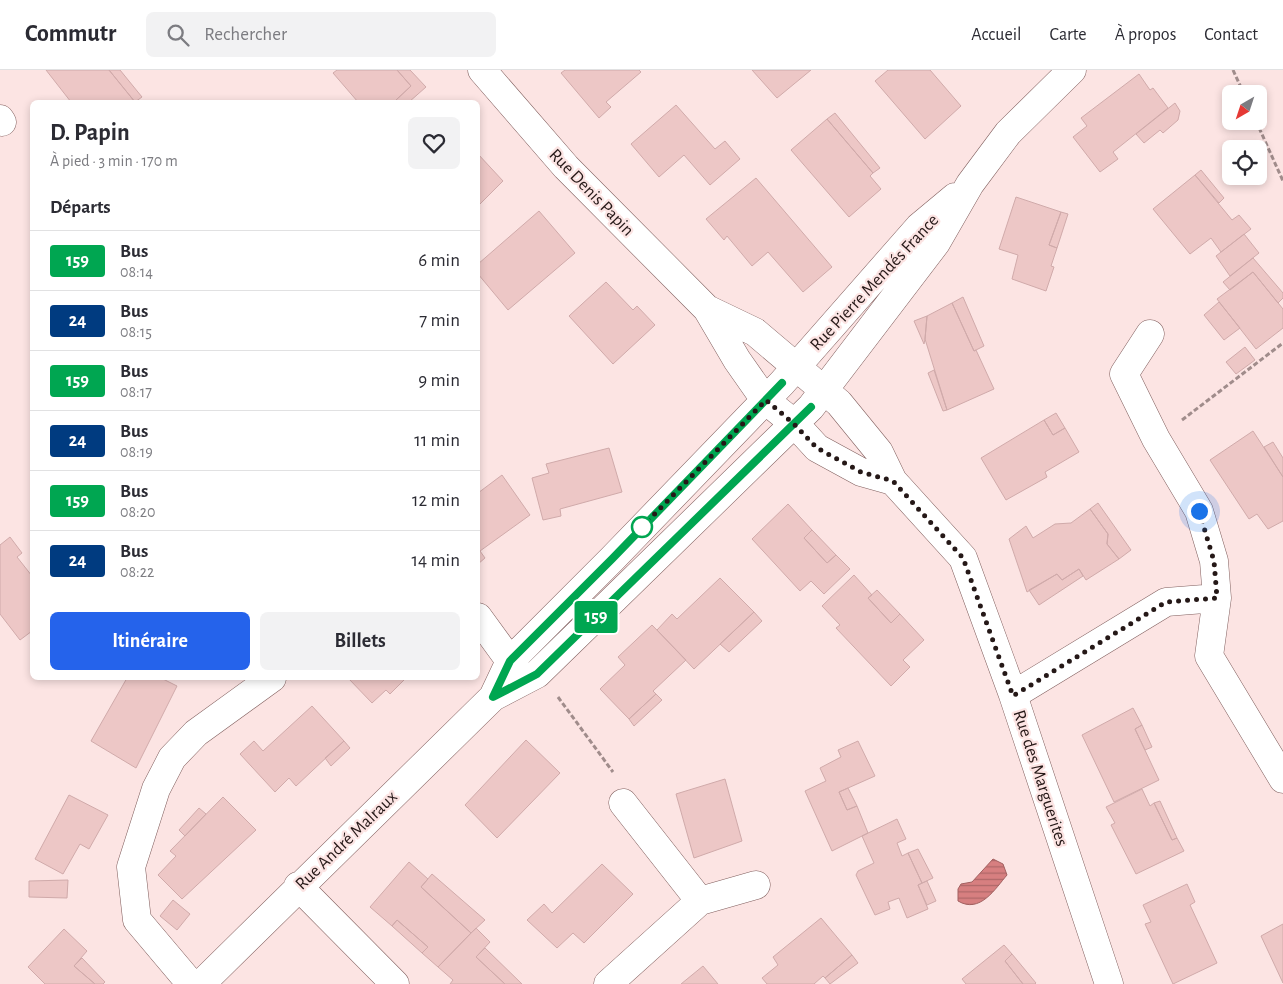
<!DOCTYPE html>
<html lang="fr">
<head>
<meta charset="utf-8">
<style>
	:root { --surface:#fff; --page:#f2f2f3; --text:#2b2b33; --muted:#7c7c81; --line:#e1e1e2; --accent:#2563eb }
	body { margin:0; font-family:"Alegreya Sans",sans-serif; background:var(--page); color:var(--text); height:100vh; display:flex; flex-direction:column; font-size:19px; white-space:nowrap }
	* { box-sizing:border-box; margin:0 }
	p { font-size:16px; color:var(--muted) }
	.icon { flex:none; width:28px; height:28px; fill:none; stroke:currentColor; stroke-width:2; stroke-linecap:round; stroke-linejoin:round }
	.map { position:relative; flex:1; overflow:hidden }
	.panel { position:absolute; left:30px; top:30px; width:450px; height:580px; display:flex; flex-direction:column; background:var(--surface); border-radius:8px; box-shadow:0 2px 8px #0003 }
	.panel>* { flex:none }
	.badge { padding:0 10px; border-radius:4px; font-size:18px; line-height:32px }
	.needle { width:32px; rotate:219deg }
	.fabs { position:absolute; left:1222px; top:15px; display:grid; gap:10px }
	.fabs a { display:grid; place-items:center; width:45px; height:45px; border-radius:8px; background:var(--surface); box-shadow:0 2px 8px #0003; font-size:25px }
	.you { position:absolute; width:25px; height:25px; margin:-12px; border:4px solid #fff; border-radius:50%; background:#1a73e8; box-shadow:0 0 0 8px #1a73e833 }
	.map>.badge { position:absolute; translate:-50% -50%; box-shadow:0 0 0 2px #fff }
	h2 { padding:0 20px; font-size:19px; line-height:45px }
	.round { display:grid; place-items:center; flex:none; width:52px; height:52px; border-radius:8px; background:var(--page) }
	.summary { display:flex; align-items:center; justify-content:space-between; height:85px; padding:0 20px }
	h1 { font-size:24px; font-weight:700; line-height:38px }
	.primary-button { display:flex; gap:10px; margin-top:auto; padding:10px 20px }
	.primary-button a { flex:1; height:58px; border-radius:8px; background:var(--accent); color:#fff; font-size:20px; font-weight:700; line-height:58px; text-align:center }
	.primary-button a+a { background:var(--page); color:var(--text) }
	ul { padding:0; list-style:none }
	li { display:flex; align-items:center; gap:15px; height:60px; padding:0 20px; border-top:1px solid var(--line) }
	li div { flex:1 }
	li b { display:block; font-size:19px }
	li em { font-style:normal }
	li .badge { min-width:55px; font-weight:700; text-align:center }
	header { display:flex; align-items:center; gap:30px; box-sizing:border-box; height:70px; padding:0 25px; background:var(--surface); border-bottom:1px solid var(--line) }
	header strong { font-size:24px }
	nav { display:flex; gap:28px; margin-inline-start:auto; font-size:18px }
	.search { width:350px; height:45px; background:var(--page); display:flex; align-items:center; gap:12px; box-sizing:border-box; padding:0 18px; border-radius:8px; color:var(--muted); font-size:19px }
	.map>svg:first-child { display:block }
	.water { fill:url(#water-rules); stroke:#a26060 }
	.building { fill:#edc7c6; stroke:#d0aaaa }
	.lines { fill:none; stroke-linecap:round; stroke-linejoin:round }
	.minor-casing { stroke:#815f5e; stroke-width:29 }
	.path { stroke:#a08c8b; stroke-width:3; stroke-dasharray:5 2.5; stroke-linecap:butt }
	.minor { stroke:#fff; stroke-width:28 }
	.line-casing { stroke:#fff; stroke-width:11 }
	.line { stroke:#00a651; stroke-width:8 }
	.walk { stroke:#251817; stroke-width:5; stroke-dasharray:0 9 }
	.stop-dot { fill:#fff; stroke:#00a651; stroke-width:2.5 }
	.labels { text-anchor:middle; stroke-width:4.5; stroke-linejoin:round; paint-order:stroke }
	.street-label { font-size:18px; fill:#251817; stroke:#fce4e3 }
</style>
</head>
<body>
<header>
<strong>Commutr</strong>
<div class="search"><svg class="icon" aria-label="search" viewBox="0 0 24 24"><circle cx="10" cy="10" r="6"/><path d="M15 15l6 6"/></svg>Rechercher</div>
<nav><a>Accueil</a><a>Carte</a><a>À propos</a><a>Contact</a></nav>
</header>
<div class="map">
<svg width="1283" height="914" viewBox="0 0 1283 914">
	<defs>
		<pattern id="water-rules" width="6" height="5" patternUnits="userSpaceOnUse" patternTransform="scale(1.25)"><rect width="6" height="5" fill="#d77f80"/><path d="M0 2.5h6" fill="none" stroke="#ae6768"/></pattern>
	</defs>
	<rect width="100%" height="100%" fill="#fce4e3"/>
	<path class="water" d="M993,789L1003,794L1007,805C995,819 980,844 958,831V819L961,814L972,812Z"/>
	<path class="building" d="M46,0H109L135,32H71Z
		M109,0H120L142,27L135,32Z
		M337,0H397L411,16L396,30L398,32H358L333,3Z
		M397,0H410L426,17L409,32H398L396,30L411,16Z
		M565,0H639L641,2L606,32L611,37L599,48L561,3Z
		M752,0H811L777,28Z
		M888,0H930L961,36L925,69L875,11Z
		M1139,4L1150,20L1153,18L1168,38L1113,82L1118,89L1100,102L1073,67L1087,56L1081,48Z
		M1175,33L1180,41L1178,50L1163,63L1160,60L1144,73L1136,64Z
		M676,35L715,79L725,71L740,89L710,115L684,85L659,107L631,74Z
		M835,43L880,98L873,103L827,49Z
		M827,49L873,103L870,106L881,119L849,147L791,80Z
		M478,84L503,111L478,136Z
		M1201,100L1224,128L1219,133L1195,105Z
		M1195,105L1232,150L1239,145L1251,159L1221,182L1211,168L1190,184L1153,139Z
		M756,108L832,197L803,222L768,182L752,196L727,166L724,170L706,149Z
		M1016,127L1061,142L1049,175L1057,178L1051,196L1054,197L1046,221L1012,209L1018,185L999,179Z
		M539,141L575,183L508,240L478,204V194Z
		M1061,142L1068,144L1057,178L1049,175Z
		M1244,164L1259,183L1230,206L1216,186Z
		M1253,188L1283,223V228L1278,233L1253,202L1230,220L1223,212Z
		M1253,202L1283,239V258L1256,279L1217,229Z
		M606,212L633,240L637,236L655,255L613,294L569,246Z
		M963,227L984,276L974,281L952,233Z
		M1219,232L1240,258L1224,270L1204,245Z
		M952,233L974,281L976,280L994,319L947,340L925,269L927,246Z
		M927,246L925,269L924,274L914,251Z
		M1245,277L1255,290L1236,304L1226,292Z
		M934,300L947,340L943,341L928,303Z
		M1056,343L1065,358L1053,365L1044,350Z
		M1044,350L1053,365L1065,358L1079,382L1045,402L1047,407L1006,430L981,388Z
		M1253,361L1283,407V451L1268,459L1257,444L1249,449L1210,390Z
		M1273,372L1283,388V407L1264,377Z
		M609,378L622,422L560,439L561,446L543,450L532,408L549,403L546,394Z
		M502,405L530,445L480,481L485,488L478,494V423Z
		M1098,433L1131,480L1119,489L1107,474L1108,464L1090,439Z
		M788,434L812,460L804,468L827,493L836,485L850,499L824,524L811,511L800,521L752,469Z
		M1090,439L1108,464L1107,474L1119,489L1086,510L1079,499L1062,510L1057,504L1027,522L1009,469L1026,456L1033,468L1055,454L1071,453Z
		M812,460L836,485L827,493L804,468Z
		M10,467L22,483L17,487L32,506V561L20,570L0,544V475Z
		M1079,499L1083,506L1039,535L1029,520L1057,504L1062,510Z
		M854,505L872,525L868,528L891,553L900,544L924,570L903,590L910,597L891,616L836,558L840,555L822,536Z
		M720,508L754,542L694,599L657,560L672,544L677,549Z
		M877,520L900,544L891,553L868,528Z
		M754,542L762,551L729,582L720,574Z
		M652,555L686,590L653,621L656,624L629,649L600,619L625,595L618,587Z
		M127,608H161L177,616L136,698L91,671Z
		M348,608H406L390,624L386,620L372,633Z
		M656,624L662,630L634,656L629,649Z
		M312,636L344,671L296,716L289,708L275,722L240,684L254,671L263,681Z
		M1133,638L1142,655L1135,659L1159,710L1114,732L1082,665Z
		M1142,655L1152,677L1145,680L1135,659Z
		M526,670L560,703L497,768L465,735Z
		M344,671L350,678L331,696L325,688Z
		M858,671L875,706L839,722L847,740L857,736L868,763L832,781L805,721L826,711L820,698L841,687L838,680Z
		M725,709L742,771L694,788L676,724Z
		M848,718L857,736L847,740L839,722Z
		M1142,719L1150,736L1154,733L1172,770L1177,768L1184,781L1136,804L1111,755L1115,753L1106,737Z
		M69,725L108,745L89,779L80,774L63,804L35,789Z
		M223,727L256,760L182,829L158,805L176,786L170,781Z
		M1160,731L1177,768L1172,770L1154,733Z
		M199,738L206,744L185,766L179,760Z
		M897,749L906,769L897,773L902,786L908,783L922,813L918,815L928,839L907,848L899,828L888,832L890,839L875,845L856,805L858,801L874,793L862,766Z
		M918,779L933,808L922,813L908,783Z
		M409,792L428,809L421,817L471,863L438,897L422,883L428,877L397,850L392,856L370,837Z
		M602,794L633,824L584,873L573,863L557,878L527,850L544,834L552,843Z
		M432,804L485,850L471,863L421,817Z
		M68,810L67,828L29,827V811Z
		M927,811L936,831L927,835L918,815Z
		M1187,814L1195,832L1190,835L1217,893L1173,914L1145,854L1151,852L1143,835Z
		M173,830L190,844L177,860L160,846Z
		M821,848L852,885L825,908L823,906L814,914H767L762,908L778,895L773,887Z
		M397,850L428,877L422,883L392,856Z
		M1283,854V913L1261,866Z
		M476,858L490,872L476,887L505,914H450L453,910L438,897Z
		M64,859L87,881L74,896L95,914H45L28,897Z
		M1004,875L1012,884L1005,891L1023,914H966L962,909Z
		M485,878L522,914H505L476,887Z
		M1012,884L1036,913L1035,914H1023L1005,891Z
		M852,885L858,893L830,914L825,908Z
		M82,888L105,912L103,914H95L74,896Z
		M703,896L718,914H681Z"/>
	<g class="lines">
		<defs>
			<path id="minor" d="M482,0L566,97L707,239L737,290L765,330L795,354L817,378L861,402L893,411
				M0,49L2,52
				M707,239L755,262L839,333L879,382L893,411L963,488L1013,625L1109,914
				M1150,264L1124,304L1156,369L1199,441L1214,491L1217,528L1209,586L1283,709
				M478,547L510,591
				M1013,625L1166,532L1217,528
				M493,627L510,591L612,489L782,313L919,157L955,127
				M298,816L395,914
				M700,831L756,815
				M191,914L137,850L131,797L156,719L172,688L196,663L272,608
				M201,914L493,627L537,604L811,337L936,173L970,114L1008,63L1072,0
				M608,914L700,831L623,733"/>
		</defs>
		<use href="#minor" class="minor-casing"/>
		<path class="path" d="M1233,0L1244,24
			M1256,51L1283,111
			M1182,350L1283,273
			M558,627L613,702"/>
		<use href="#minor" class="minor"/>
	</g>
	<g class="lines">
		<defs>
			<path id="line" d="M782,313L612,489L510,591L493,627L537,604L811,337"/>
		</defs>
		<use href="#line" class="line-casing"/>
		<use href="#line" class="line"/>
		<path class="walk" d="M642,457L766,330L794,354L817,378L861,402L893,411L963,488L1013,626L1166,532L1217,528L1214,491L1199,441"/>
	</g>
	<circle class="stop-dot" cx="642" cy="457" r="10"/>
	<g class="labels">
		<g class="street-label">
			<text transform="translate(592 122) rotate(46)" y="6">Rue Denis Papin</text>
			<text transform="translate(874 212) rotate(-47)" y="6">Rue Pierre Mendés France</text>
			<text transform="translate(1041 708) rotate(72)" y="6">Rue des Marguerites</text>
			<text transform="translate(346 770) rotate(-44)" y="6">Rue André Malraux</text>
		</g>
	</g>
</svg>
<div class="fabs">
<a><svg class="needle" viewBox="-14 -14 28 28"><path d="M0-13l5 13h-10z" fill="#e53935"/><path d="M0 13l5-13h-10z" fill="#7c7c81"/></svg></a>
<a><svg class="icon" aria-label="locate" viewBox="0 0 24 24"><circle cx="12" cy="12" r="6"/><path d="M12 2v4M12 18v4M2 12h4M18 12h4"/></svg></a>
</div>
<div class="you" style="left:1199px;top:441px"></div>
<b class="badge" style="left:596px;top:547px;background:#00a651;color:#fff">159</b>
<section class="panel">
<div class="summary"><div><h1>D. Papin</h1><p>À pied · 3 min · 170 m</p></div><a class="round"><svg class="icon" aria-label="heart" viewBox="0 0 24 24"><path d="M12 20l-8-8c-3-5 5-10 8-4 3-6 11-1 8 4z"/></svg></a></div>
<h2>Départs</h2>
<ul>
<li><span class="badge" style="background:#00a651;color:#fff">159</span><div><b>Bus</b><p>08:14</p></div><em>6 min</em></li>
<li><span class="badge" style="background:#003b80;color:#fff">24</span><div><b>Bus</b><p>08:15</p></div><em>7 min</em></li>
<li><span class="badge" style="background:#00a651;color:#fff">159</span><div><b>Bus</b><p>08:17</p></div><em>9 min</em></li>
<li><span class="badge" style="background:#003b80;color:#fff">24</span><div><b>Bus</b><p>08:19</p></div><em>11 min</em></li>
<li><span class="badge" style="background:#00a651;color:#fff">159</span><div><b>Bus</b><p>08:20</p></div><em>12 min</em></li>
<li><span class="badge" style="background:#003b80;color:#fff">24</span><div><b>Bus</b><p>08:22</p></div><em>14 min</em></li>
</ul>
<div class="primary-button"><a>Itinéraire</a><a>Billets</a></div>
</section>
</div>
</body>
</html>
